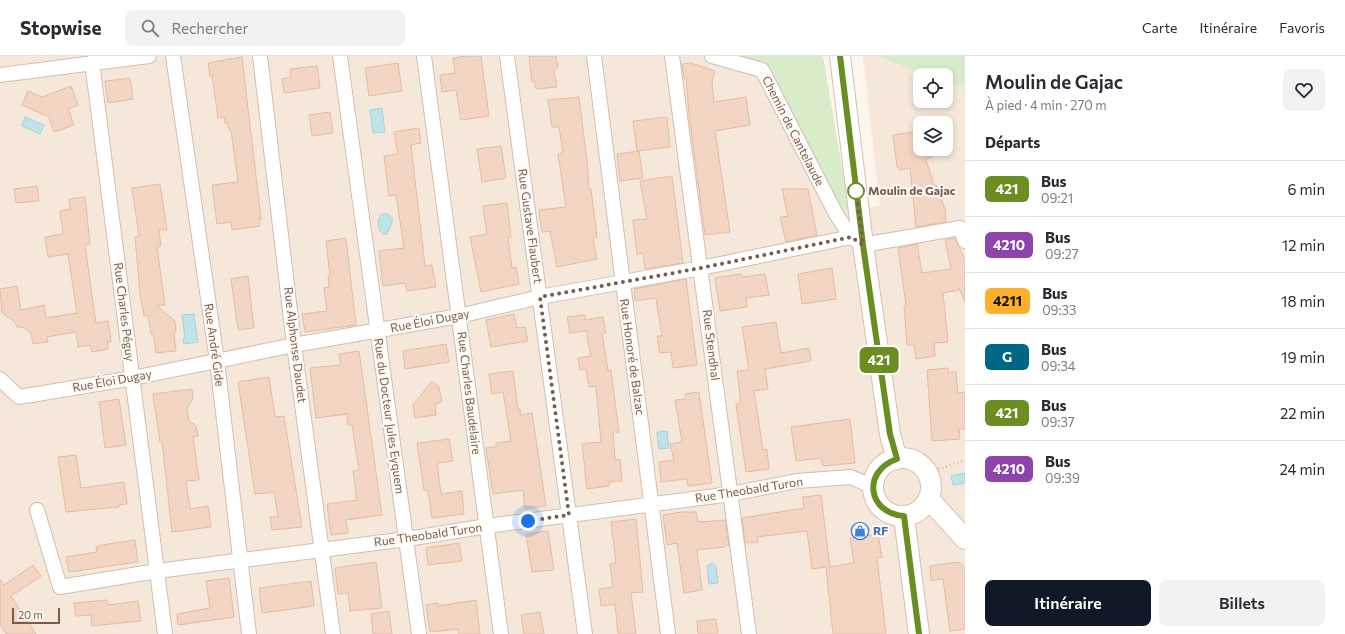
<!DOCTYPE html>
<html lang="fr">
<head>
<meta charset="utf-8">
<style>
	:root { --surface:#fff; --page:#f2f2f3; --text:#2b2b33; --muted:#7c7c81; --line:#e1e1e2; --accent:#111827 }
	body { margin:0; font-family:Commissioner,sans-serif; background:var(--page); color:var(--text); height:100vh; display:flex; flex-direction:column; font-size:15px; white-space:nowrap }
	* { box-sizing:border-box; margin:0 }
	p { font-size:13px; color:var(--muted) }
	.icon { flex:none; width:22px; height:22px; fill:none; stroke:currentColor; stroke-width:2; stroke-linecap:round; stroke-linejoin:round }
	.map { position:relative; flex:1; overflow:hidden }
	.sheet { display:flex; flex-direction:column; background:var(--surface); width:380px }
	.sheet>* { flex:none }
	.badge { padding:0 8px; border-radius:6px; font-size:14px; line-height:26px }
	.controls { position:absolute; left:913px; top:12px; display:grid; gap:8px }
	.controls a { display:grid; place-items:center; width:40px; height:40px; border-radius:8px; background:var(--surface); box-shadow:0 2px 6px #0003; font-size:20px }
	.scale { position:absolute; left:12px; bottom:10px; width:48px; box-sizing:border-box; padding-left:4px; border:2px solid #7a5c4d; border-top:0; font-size:11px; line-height:14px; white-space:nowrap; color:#7a5c4d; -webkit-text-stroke:3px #fffaf3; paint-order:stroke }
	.you { position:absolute; width:20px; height:20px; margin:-10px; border:3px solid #fff; border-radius:50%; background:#1a73e8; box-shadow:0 0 0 6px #1a73e833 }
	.map>.badge { position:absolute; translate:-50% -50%; box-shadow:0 0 0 2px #fff }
	h2 { padding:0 20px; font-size:15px; line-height:36px }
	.round { display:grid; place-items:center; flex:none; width:42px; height:42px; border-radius:8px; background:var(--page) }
	.overview { display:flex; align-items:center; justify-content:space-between; height:68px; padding:0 20px }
	h1 { font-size:19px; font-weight:600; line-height:30px }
	.primary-button { display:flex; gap:8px; margin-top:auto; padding:8px 20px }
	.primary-button a { flex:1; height:46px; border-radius:8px; background:var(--accent); color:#fff; font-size:16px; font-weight:600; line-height:46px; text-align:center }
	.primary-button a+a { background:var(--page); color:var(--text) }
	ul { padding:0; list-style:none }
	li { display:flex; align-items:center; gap:12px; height:56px; padding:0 20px; border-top:1px solid var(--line) }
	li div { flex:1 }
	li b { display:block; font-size:15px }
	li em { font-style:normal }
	li .badge { min-width:44px; font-weight:700; text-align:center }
	header { display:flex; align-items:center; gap:24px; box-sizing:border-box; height:56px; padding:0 20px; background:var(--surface); border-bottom:1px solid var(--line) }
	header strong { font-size:19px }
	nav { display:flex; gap:22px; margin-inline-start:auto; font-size:14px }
	.search { width:280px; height:36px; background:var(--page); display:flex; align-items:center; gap:10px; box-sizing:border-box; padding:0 14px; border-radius:8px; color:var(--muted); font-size:15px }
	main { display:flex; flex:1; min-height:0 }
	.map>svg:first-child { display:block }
	.residential { fill:#f5e8da; fill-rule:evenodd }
	.green { fill:#d8ecc9 }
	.water { fill:#bfe3e8; stroke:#a5d3da }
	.building { fill:#f3d5c3; stroke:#e6bba3 }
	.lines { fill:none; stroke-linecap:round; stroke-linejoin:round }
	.street-casing { stroke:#d1beb0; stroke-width:16 }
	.secondary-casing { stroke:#d6c0b0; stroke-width:22 }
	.path { stroke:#d9b8a5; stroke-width:2.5; stroke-dasharray:1 3; stroke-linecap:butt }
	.street { stroke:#fff; stroke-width:14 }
	.secondary { stroke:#fff; stroke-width:20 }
	.line-casing { stroke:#fff; stroke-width:9 }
	.line { stroke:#6b8e23; stroke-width:6 }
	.walk { stroke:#7a5c4d; stroke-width:4; stroke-dasharray:0 7.2 }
	.stop-dot { fill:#fff; stroke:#6b8e23; stroke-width:2 }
	.labels { text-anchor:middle; stroke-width:4; stroke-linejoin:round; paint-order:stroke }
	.street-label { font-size:12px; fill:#7a5c4d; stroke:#fffaf3 }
	.stop-label { font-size:12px; font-weight:bold; fill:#7a5c4d; stroke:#fffaf3; text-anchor:start }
	.shop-label { font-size:12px; font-weight:bold; fill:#366cbe; stroke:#fffaf3; text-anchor:start }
</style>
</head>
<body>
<header>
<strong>Stopwise</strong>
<div class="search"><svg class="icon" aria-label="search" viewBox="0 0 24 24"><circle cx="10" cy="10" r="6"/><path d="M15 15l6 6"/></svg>Rechercher</div>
<nav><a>Carte</a><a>Itinéraire</a><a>Favoris</a></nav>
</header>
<main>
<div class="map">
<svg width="965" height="578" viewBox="0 0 965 578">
	<rect width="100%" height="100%" fill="#fdf6ec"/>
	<path class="residential" d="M0,0H740L759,6L849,153L880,150L863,0H875L928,19H920V45H946V26L965,32V578H0ZM920,67H946V93H920Z"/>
	<path class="green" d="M740,0H823L849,153H840L759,6Z
		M875,0H965V32L946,26V19H928Z"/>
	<path class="water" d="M382,52L385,76L373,77L370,54Z
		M25,61L44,69L40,78L22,70Z
		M382,158H388L393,164L387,178H383L379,174L378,163Z
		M194,258L198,286L184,288L183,283L185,282L182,259Z
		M667,375L669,392L659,393L657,376Z
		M965,417V427L953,429L951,420Z
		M712,507L716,510L718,527L709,528L707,510Z"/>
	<path class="building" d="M467,0H481L489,60L461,64L456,34L442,36L440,19L455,17L453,2Z
		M529,0H556L558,11L554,15L557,31L536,33L535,26H532Z
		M242,1L261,163H259L260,170L232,174L231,166L217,168L212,129L238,126L231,74H229L228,67H225L224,61L218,62L212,19L210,20L208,7Z
		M398,7L402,35L369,40L365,12Z
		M691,7L715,15L712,26L714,46L746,41L750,69L715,75L730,176L705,179L689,58L686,22H684L682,8Z
		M317,10L320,32L284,37L282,23L291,21L290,13Z
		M130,22L133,43L108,47L105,25Z
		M71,30L78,49L68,53L74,69L54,76L49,61L22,49L28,35L42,41Z
		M579,41L587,105L589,134L591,133L597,181L593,182L597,203L557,211L550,175L542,176L539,154L566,151L558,98L563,97L559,71H552L548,44Z
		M330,56L333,77L312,80L309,59Z
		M667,61L670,91L637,95L633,65Z
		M419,72L421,87L411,89L425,210L432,209L436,231L407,235L405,227L383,230L379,195L404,192L396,139L389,140L384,100L398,98L394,76Z
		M920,75V93H945L926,104L934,129H936L945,153L946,166L916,171L910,112L899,114V111H897L893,79Z
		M501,90L506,122L482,126L477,93Z
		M639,95L643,122L620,125L617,98Z
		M672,120L683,207L645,213L643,197L637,198L633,164L647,163L640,125Z
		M160,128L167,174H159L161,190L157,191L165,249L157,250L175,265L176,273L174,279L176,295L156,297L154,282L151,277L148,259L144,260L140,237L135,181L139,180L132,132Z
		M37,130L39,145L16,147L14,133Z
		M782,133H808L817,179L786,186L780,161L788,160Z
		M85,141L90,188L85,189L96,267L108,265L111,286H107L108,293L92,296L90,289L78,291L76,276L47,281L48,286L33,288L31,277L22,271H17L15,266L2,257L0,233L17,230L21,254L44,249L46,262L77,257L68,198L48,201L45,181L63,178L60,155L70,153L69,143Z
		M507,147L511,181L508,182L512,212L516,211L519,228L481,236L470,181L487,178L483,150Z
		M346,182L356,269L305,276L302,258L327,255L324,232L329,231L328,220H330L326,185Z
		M955,182L965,204V246L959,232L960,234L943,237L948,286L934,287L935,300L916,303L914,289H907L904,250L906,249L898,192L917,188L922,217L951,213L945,184Z
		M832,212L836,243L802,248L798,218Z
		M741,218L742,221L765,218L769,239L746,242L747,251L720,255L715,222Z
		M248,220L254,272L238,274L231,223Z
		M686,223L697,309L673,312L671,296L660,297L657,280H662L656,242L635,245L634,233Z
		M514,258L517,272L525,271L528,285L491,291L486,264Z
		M585,259V264L603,261L606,277H602L608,315L611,314L619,376H613L615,404L620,403L622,425L609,426V430L587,433L582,388L601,386L596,330L589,331L586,313L580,314L578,302L591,300L586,275L570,277L567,261Z
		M776,266L781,297L809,292L811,305L765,313L768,333L754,335L763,394L767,393L769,413L746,416L736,348L741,347L737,315L749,314L742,271Z
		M446,288L449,306L405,313L403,295Z
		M359,295L382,459L346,464L348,477L331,479L327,448L357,444L353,415L359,414L352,369H348L347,358L316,362L310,312L341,309L339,298Z
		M948,312V316H956L958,337L965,336V373H959L960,383L932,385L927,314Z
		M513,315L518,353H520L521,359L532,357L546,450L525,453L523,434L493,438L486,392L496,391V387L511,385L503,336L492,338L489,318Z
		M269,321L275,361L284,360L302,471L272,474L270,461H278L274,436L255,438L238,326Z
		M432,325L439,331L442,346L435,348L436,359L415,362L413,349Z
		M192,333L193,343L187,352L189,365L196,370L198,380L193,381L199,424L186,425L190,453L208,450L211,471L172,476L164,403L162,386H160L153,338Z
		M699,336L712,427L688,430L687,423L661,426L659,406L674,404L670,388L682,386L675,344L686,343L685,338Z
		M119,343L126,389L105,392L99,346Z
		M850,363L855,407L823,410L821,402L796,405L791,371Z
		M449,383L453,405L437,407L441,438L462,435L464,458L432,462L428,434H424L417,387Z
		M76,399L81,432L124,426L127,448L118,449L119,451L66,456L58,401Z
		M821,439L830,511L854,507L850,482L878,478L882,501L877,502L886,578H833L826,511L812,513L807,475L757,481L758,486L745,487L742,462L804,452L803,441Z
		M681,456H696L698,466L725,464L729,489H725V491L697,494L702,534L684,537L677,487L667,489L663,459Z
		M636,463L643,536L631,537L636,578H618L615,548L601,550L599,533L613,531L610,508L616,507L611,466Z
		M548,475L554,514L532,516L526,478Z
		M135,484L138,506L69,516L66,501L97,496L96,491L102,489Z
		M459,487L462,505L428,509L426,492Z
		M376,506L382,552L350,555L348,537L338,538L335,512Z
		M959,506L965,511V573L950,575L943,523L931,525L930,510Z
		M33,509L41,520L11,540L36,578H6L0,568V523L4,529Z
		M229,522L234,561L178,569L177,558L210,552L206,525Z
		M311,525L314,550L262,557L259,532Z
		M107,544L108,549L138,545L141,565L92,570L91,559L76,560L74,547Z
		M476,544L480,578H458V573L430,576L426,549L438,547V550Z
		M389,555L392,578H373L371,558Z
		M540,556L544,578H524L521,559Z
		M716,563L718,578H698L697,565Z"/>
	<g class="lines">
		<defs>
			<path id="street" d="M173,0L217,305L249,578
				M260,0L294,289L333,578
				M340,0L419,578
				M424,0L501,578
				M507,0L585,578
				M594,0L668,578
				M672,0L749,578
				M712,0L762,14L836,158L851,181
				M92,6L165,578
				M0,19L149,0
				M0,323L19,341L133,322L294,289L459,260L540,241L701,212L851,181L863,189L960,172L965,185
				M37,454L60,531L157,515L407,483L487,470L731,438L797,425L851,421L873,431"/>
			<path id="secondary" d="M840,0L863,189L890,378L897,403
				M873 431a29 29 0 1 1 58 0a29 29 0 1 1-58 0Z
				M929,443L965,483
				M904,461L919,578"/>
		</defs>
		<use href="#street" class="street-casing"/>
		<use href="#secondary" class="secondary-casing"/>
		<path class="path" d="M927,417L965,404"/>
		<use href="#street" class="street"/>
		<use href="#secondary" class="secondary"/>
	</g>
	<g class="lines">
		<defs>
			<path id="line" d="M840,0L863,189L890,378L897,403C862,415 867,457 904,460L919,578"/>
		</defs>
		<use href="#line" class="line-casing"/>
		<use href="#line" class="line"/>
		<path class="walk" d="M528,465L569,459L540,241L701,212L851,181L863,189L856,135"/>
	</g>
	<defs>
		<symbol id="shop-ring" viewBox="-11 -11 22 22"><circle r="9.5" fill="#fffaf3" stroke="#3f7fe0" stroke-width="1.5"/><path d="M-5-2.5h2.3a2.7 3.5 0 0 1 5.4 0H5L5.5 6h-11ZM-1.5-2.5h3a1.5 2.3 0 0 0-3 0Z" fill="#3f7fe0"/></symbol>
	</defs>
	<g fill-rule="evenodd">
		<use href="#shop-ring" x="850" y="465" width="20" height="20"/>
	</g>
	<circle class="stop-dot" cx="856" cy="135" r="8"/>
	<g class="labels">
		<g class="street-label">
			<text transform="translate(793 75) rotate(63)" y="4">Chemin de Cantelaude</text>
			<text transform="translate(530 170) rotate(82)" y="4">Rue Gustave Flaubert</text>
			<text transform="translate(124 256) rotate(83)" y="4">Rue Charles Péguy</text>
			<text transform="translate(430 265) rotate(-11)" y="4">Rue Éloi Dugay</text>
			<text transform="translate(214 289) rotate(82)" y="4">Rue André Gide</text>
			<text transform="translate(295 289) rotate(83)" y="4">Rue Alphonse Daudet</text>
			<text transform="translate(711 289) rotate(83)" y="4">Rue Stendhal</text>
			<text transform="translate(632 301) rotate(82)" y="4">Rue Honoré de Balzac</text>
			<text transform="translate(112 325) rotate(-10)" y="4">Rue Éloi Dugay</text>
			<text transform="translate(469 337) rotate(83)" y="4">Rue Charles Baudelaire</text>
			<text transform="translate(389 360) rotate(82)" y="4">Rue du Docteur Jules Eyquem</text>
			<text transform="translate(749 434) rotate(-9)" y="4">Rue Theobald Turon</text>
			<text transform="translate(428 479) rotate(-8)" y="4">Rue Theobald Turon</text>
		</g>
		<g class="stop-label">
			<text x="868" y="139">Moulin de Gajac</text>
		</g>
		<g class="shop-label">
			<text x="873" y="479">RF</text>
		</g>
	</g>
</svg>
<div class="controls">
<a><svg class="icon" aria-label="locate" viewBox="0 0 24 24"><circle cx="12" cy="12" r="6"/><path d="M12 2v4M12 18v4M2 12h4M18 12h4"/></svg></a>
<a><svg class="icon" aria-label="layers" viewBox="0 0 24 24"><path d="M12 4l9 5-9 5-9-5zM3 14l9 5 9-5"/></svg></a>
</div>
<div class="scale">20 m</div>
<div class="you" style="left:528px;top:465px"></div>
<b class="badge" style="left:879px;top:304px;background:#6b8e23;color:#fff">421</b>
</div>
<section class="sheet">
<div class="overview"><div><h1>Moulin de Gajac</h1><p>À pied · 4 min · 270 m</p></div><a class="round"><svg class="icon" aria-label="heart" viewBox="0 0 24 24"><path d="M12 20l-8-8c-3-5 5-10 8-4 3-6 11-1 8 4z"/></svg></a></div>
<h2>Départs</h2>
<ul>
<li><span class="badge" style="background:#6b8e23;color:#fff">421</span><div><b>Bus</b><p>09:21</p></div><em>6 min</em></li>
<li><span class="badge" style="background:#8e44ad;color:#fff">4210</span><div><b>Bus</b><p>09:27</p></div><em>12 min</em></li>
<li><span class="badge" style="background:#feb02d;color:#111">4211</span><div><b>Bus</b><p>09:33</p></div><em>18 min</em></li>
<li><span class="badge" style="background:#006685;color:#fff">G</span><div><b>Bus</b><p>09:34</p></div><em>19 min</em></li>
<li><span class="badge" style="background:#6b8e23;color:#fff">421</span><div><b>Bus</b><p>09:37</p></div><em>22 min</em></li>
<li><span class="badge" style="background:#8e44ad;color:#fff">4210</span><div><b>Bus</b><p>09:39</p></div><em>24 min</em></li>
</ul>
<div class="primary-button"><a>Itinéraire</a><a>Billets</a></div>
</section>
</main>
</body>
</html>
